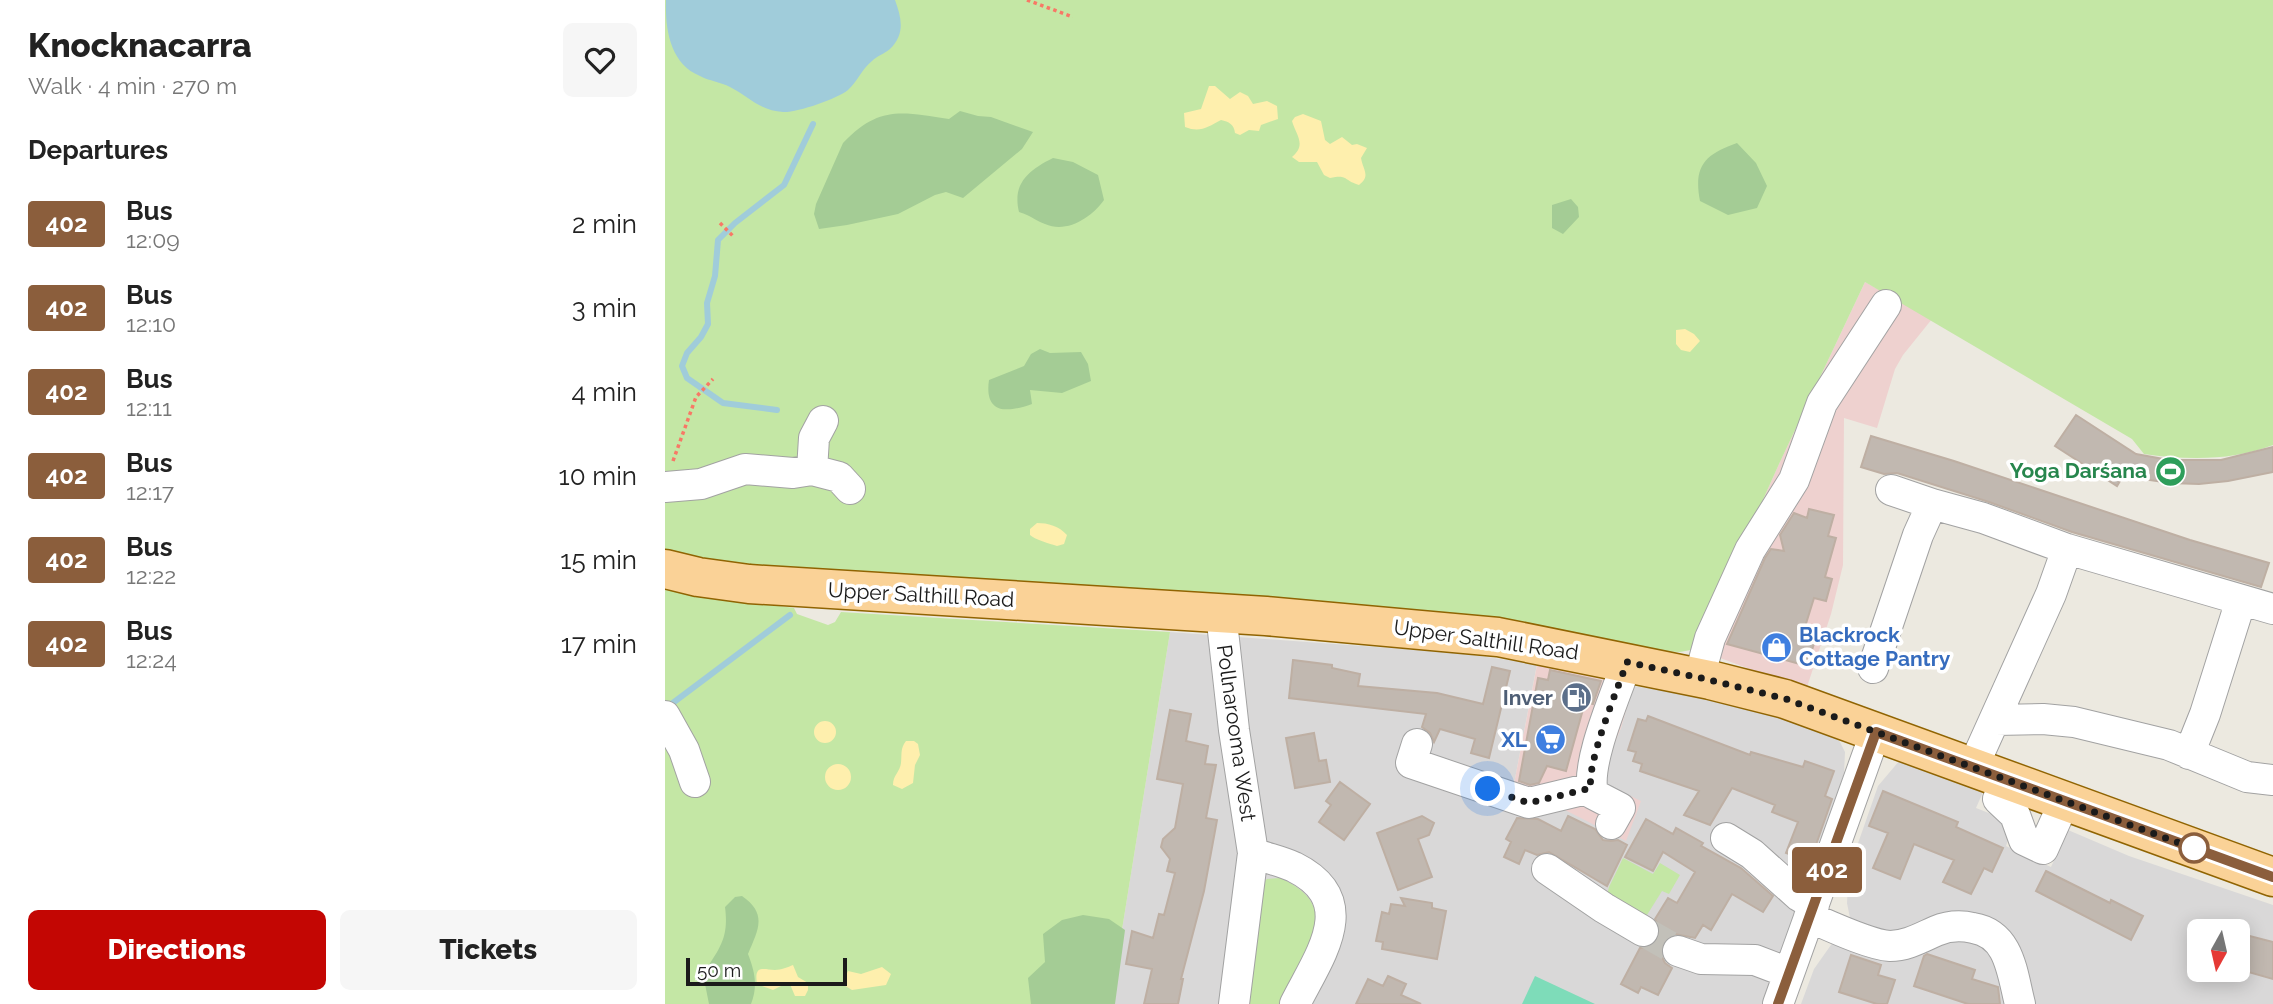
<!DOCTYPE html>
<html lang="en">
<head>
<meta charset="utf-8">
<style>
	:root { --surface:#fff; --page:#f6f6f6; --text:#222; --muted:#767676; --accent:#c30603 }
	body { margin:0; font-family:Raleway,sans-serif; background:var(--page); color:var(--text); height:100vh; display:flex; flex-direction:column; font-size:26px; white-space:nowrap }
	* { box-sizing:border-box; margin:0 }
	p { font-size:23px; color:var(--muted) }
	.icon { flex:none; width:38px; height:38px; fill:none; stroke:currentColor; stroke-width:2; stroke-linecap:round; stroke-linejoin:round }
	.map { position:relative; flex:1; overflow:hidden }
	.sheet { display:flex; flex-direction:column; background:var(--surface); width:665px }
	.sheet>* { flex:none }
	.badge { padding:0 14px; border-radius:5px; font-size:24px; line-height:46px }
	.needle { width:46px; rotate:188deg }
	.controls { position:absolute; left:1522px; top:919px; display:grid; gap:14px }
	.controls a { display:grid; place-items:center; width:63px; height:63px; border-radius:10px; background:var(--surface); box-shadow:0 4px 18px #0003; font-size:35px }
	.scale { position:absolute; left:21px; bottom:18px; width:161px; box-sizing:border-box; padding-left:7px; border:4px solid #1b1b1b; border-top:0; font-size:19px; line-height:24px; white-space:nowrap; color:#1b1b1b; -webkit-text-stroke:5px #fff; paint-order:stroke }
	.you { position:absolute; width:35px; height:35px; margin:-18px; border:5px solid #fff; border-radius:50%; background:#1a73e8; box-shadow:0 0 0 10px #1a73e833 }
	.map>.badge { position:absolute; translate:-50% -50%; box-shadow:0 0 0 4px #fff }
	h2 { padding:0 28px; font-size:26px; line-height:63px }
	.round { display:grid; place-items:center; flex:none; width:74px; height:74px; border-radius:10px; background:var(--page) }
	.overview { display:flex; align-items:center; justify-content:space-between; height:119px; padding:0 28px }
	h1 { font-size:33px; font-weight:800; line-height:52px }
	.button { display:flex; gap:14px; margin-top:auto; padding:14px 28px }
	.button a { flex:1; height:80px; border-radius:10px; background:var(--accent); color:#fff; font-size:28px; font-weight:800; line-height:80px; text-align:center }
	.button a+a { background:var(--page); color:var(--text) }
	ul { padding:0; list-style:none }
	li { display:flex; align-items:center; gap:21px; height:84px; padding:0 28px }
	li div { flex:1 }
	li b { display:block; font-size:26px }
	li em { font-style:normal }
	li .badge { min-width:77px; font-weight:700; text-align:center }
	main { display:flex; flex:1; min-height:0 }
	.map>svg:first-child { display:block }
	.residential { fill:#d9d8d8; fill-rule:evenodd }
	.commercial { fill:#eed1cf }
	.grass { fill:#c4e7a5 }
	.forest { fill:#a4cc95 }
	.sand { fill:#feefad }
	.pitch { fill:#7edcb9 }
	.water { fill:#a0ccda }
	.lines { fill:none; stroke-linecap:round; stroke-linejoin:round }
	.stream { stroke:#a0ccda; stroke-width:6 }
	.building { fill:#c1b8b0; stroke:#beafa3; stroke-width:2 }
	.minor-tunnel { stroke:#c2c0b9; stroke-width:30; stroke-dasharray:30 15; stroke-linecap:butt }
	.minor-casing { stroke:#a2a2a2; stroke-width:32 }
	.major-casing { stroke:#906402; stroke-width:41 }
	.path { stroke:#f87866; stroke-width:3.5; stroke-dasharray:3.5 3.5; stroke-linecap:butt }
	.minor { stroke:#fff; stroke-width:30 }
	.major { stroke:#fad297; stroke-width:38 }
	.line-casing { stroke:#fff; stroke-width:16 }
	.line { stroke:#8b5e3c; stroke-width:10 }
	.walk { stroke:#1b1b1b; stroke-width:7; stroke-dasharray:0 12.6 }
	.stop-dot { fill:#fff; stroke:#8b5e3c; stroke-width:3.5 }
	.labels { text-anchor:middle; stroke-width:7; stroke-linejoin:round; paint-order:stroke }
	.leisure-label { font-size:21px; font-weight:bold; fill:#27864d; stroke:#fff; text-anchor:end }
	.street-label { font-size:21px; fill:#1b1b1b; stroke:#fff }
	.shop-label { font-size:21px; font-weight:bold; fill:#366cbe; stroke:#fff; text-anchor:start }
	.service-label { font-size:21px; font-weight:bold; fill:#4e5e75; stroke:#fff; text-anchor:end }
</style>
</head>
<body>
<main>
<section class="sheet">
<div class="overview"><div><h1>Knocknacarra</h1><p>Walk · 4 min · 270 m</p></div><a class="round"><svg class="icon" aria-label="heart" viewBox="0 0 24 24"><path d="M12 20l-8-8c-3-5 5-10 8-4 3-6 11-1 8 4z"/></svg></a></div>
<h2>Departures</h2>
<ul>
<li><span class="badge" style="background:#8b5e3c;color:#fff">402</span><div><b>Bus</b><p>12:09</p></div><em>2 min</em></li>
<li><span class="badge" style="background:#8b5e3c;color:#fff">402</span><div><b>Bus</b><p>12:10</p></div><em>3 min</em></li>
<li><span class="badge" style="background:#8b5e3c;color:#fff">402</span><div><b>Bus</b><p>12:11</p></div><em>4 min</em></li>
<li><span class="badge" style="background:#8b5e3c;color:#fff">402</span><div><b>Bus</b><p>12:17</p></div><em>10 min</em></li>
<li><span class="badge" style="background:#8b5e3c;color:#fff">402</span><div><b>Bus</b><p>12:22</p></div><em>15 min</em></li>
<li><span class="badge" style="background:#8b5e3c;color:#fff">402</span><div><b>Bus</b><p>12:24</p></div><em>17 min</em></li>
</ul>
<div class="button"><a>Directions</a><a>Tickets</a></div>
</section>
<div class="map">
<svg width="1608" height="1004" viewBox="0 0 1608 1004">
	<rect width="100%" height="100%" fill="#ece9e0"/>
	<path class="residential" d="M505,632L792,653L872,664L848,789L902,811L939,783L944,756L956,728L968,686L1097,706L1167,735L1175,742L1180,752L1179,773L1173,794L1098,1004H445Z
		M1235,760L1318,792L1311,808L1349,823L1341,846L1386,867L1403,830L1464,856L1608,905V1004H1136L1149,969L1185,918L1182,903L1183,886L1189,870L1190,852L1213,786ZM1535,931H1573V970H1535Z"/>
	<path class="commercial" d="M1200,282L1267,319L1238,355L1230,369L1212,428L1179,418L1178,565L1166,614L1141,690L1031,649L1114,464Z
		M872,665L968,686L956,728L944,756L939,783L976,801L961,841L902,811L848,789Z"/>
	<path class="grass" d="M0,0H1608V445C1567,461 1522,460 1479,454L1467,439L1200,282L1114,464L1031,649L1015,652L991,651L830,620L599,596L116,568L17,555L0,549Z
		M0,590L129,608L132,614L163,625L170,622L176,612L505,632L445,1004H0Z
		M958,858L988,874L995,863L1015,875L1004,894L997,891L982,915L983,923L941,899L944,887Z
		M615,878C683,907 640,960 616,1004H579L594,886L602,879Z"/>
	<path class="forest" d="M295,111L313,116L326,117L368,132L357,149L298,198L281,192L270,195L233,214L182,225L154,229L149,214L151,204L178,143C214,105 237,112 284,119Z
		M1072,143L1091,163L1102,186L1092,208L1063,215L1035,201C1028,165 1041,154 1072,143Z
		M388,158L408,162L433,175L439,200C427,217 402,234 380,224C369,220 367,216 354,212C347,183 364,170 388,158Z
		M906,199L913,207L914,217L898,234L887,228V205Z
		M375,349L385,353L416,352L423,364L426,381L397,393L365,390L367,404C342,413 319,414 324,380L359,366L366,354Z
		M77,896C103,914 93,930 83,954C90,972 93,986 86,1004H44L38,974C55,948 64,938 60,907L70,897Z
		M418,915L444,919L460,930L450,1004H366L363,978L380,962L378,934L397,920Z"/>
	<path class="sand" d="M544,86H550L565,99L575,92L583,96L588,104L602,101L612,106L613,119L596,125L594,131L584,130L575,135L570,133C569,124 564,122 556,120C543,127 535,133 520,127L519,113L536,109Z
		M638,114L656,121L660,140L665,144L677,137L687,145L692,144L702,148L696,158C698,170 706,176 694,185C678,180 683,174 665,178L659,175L652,162H634L627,157C642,145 631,135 627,121L630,117Z
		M1020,329L1029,334L1035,341L1025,352L1016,350L1011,344V330Z
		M372,523C383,523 394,526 402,535L399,544L392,546C385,544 369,539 365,535V529Z
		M149 732a11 11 0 1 1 22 0a11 11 0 1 1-22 0Z
		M241,741H249L253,744L255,755L250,765L248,783L237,789L228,785C228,775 235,772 236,763C237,754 235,749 241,741Z
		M160 777a13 13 0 1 1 26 0a13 13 0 1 1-26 0Z
		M128,965L133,977L143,983V990L140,996H130L124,982L108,990L92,984C89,965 97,969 110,970C116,970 123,967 128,965Z
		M217,967L226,974L221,985L187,990L177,984L183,971L196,974Z"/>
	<path class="pitch" d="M870,976L930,1004H857Z"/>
	<path class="water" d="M1,0H230C237,19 240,34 225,49C219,54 212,56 207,61C197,69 192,82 183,90C172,99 131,113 118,112C95,111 83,96 65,87C56,82 44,81 35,76C5,64 0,29 1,0Z"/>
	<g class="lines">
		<path class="stream" d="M112,410L58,403L22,378L17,366L22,353L36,337L43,324L42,303L50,276L53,240L70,223L119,185L148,124
			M1,708L125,615"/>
	</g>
	<path class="building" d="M1411,415L1471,454L1504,460H1556L1608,447V472L1563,481L1534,484L1505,483L1458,476L1452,486L1390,446Z
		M1206,436L1289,461L1525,540L1604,563L1596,587L1407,532L1324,502L1232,473L1219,474L1196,467Z
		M1144,509L1169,515L1163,536L1171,538L1160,577L1167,579L1161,601L1149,598L1139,630L1152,634L1142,666L1062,644L1100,558L1106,549L1119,551L1115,535L1129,513L1142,518Z
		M628,660L667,665V668L695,674L693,686L772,693L818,704L827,667L845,671L824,758L806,753L810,739L775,729L769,742L765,733L757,727L761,714L624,698Z
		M885,670L936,681L928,704L920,702L901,771L882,766L874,783L865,785L854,781L873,678L883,680Z
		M505,710L526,714L521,741L543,746L540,764L551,765L541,818L552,820L539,891L516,979H518L513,1004H479L487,969L461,964L467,931L488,938L494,914L499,915L510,873L502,871L505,859L496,847L498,839L510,828L518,784L492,779Z
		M983,716L1085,755L1086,752L1138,767L1140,761L1169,771L1160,796L1167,799L1145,862L1121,853L1133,822L1107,812L1110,805L1067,788L1045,825L1019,815L1034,791L975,771L977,764L968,761L971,752L963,750L973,719L981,721Z
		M649,733L654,761L661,760L665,782L630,788L621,738Z
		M675,782L705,804L679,840L654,822L666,805L661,801Z
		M1218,791L1293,822L1291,827L1338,848L1327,872L1319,868L1306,894L1278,882L1289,860L1249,844L1235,879L1208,868L1223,833L1204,826Z
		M757,816L769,823L764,835L753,839L767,877L733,890L712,833Z
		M903,816L930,829L938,840L946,841L953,840L962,845L942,886L884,852L872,855L860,850L854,864L839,857L846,842L841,839L852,818L873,819L896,831Z
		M981,819L1008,834L1011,828L1038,843L1036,846L1076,868L1108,896L1098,912L1067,894L1046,930L1038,925L1030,938L1010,934L1001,938L996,946V955L1000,963L1007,968L993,995L976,987L973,993L956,984L975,948L986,946L993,939L995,930L990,919L1003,898L1012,903L1030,872L998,852L988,871L960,857Z
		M1381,871L1445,903L1446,900L1478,916L1466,940L1371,891Z
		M736,898L767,903V908L781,911L772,959L717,949L718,942L711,941L717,912L724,914L726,904L740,906Z
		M1573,933L1608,942V979L1573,969Z
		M1262,954L1310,970L1307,979L1333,987L1335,1004H1303L1249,986L1259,956Z
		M1186,955L1216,965L1213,975L1230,980L1222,1004H1212L1174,992Z
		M723,976L741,984L736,995L756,1004H691L703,979L718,986Z"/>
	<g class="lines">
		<path class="minor-tunnel" d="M978,931L1013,951"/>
		<defs>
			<path id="minor" d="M147,470L174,477L185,489
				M0,487L36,484L80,469L128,473L147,470L149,438L158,421
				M1226,490L1267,504
				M556,613L569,730L588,853L569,1004
				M1208,668L1253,535L1267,504L1318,518L1402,549L1608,609
				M1034,678L1045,638L1085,550L1129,480L1157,403L1221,305
				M0,716L19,750L30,782
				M1331,720L1378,719L1409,722L1504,745L1582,777L1608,780
				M752,744L746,763L864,803L926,788
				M1524,754L1540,714L1576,600
				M1308,767L1386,594L1402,549
				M1342,779L1333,799L1350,815L1359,840L1378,849L1400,800
				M946,824L955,808L928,794C920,763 951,695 962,662
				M1061,838L1087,854L1134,896L1149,905
				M588,853C601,858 616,861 629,867C697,901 654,956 630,1004
				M882,869L939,908L978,931
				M1144,917C1165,926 1205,945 1225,946C1242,946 1257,937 1271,931C1283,926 1295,925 1308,928C1345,934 1347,973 1355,1004
				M1013,951L1036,959L1090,960L1124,973
				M1113,1004L1211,731"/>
			<path id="major" d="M0,569L33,577L84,584L601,616L833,637L1045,680L1120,699L1608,877"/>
		</defs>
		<use href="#minor" class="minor-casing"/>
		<use href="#major" class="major-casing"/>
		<path class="path" d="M362,0L408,17
			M55,223L68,236
			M8,461L31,397L48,379"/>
		<use href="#minor" class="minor"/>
		<use href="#major" class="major"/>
	</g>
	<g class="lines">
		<defs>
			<path id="line" d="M1113,1004L1211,732L1608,877"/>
		</defs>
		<use href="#line" class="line-casing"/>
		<use href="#line" class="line"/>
		<path class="walk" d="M823,789L864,803L926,788C921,764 953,688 962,662L1045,680L1121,699L1539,852L1529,848"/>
	</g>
	<defs>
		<symbol id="stadium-disc" viewBox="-11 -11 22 22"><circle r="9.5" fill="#2e9e5b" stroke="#fff"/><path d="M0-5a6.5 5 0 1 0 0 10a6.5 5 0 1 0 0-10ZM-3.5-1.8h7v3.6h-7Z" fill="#fff"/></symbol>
		<symbol id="shop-disc" viewBox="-11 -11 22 22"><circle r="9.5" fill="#3f7fe0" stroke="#fff"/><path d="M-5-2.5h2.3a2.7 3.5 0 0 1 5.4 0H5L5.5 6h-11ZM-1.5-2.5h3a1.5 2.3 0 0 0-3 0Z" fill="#fff"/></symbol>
		<symbol id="fuel-disc" viewBox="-11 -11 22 22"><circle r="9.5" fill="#5c6f8a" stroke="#fff"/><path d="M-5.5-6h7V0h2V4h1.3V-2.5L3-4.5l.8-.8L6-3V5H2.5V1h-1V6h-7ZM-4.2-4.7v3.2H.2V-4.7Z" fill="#fff"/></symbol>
		<symbol id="supermarket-disc" viewBox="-11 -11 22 22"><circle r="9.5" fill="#3f7fe0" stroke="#fff"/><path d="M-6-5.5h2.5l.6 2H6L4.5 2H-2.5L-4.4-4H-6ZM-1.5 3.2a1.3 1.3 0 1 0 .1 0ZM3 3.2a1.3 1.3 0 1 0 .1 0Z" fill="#fff"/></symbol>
	</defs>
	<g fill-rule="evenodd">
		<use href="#stadium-disc" x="1488" y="454" width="35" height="35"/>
		<use href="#shop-disc" x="1094" y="630" width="35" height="35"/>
		<use href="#fuel-disc" x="894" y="680" width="35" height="35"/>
		<use href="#supermarket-disc" x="868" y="722" width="35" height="35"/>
	</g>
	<circle class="stop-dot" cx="1529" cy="848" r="14"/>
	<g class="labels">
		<g class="leisure-label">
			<text x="1482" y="478">Yoga Darśana</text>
		</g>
		<g class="street-label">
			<text transform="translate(256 595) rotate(3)" y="7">Upper Salthill Road</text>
			<text transform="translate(821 640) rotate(8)" y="7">Upper Salthill Road</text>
			<text transform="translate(571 733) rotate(82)" y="7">Pollnarooma West</text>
		</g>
		<g class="shop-label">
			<text x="1134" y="642">Blackrock<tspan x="1134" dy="24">Cottage Pantry</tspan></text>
			<text x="862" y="747" text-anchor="end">XL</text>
		</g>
		<g class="service-label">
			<text x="888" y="705">Inver</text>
		</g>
	</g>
</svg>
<div class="controls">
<a><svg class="needle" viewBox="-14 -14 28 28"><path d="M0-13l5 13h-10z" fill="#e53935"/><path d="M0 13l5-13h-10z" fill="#767676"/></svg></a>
</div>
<div class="scale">50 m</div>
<div class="you" style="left:823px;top:789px"></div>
<b class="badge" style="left:1162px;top:870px;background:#8b5e3c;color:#fff">402</b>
</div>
</main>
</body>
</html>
